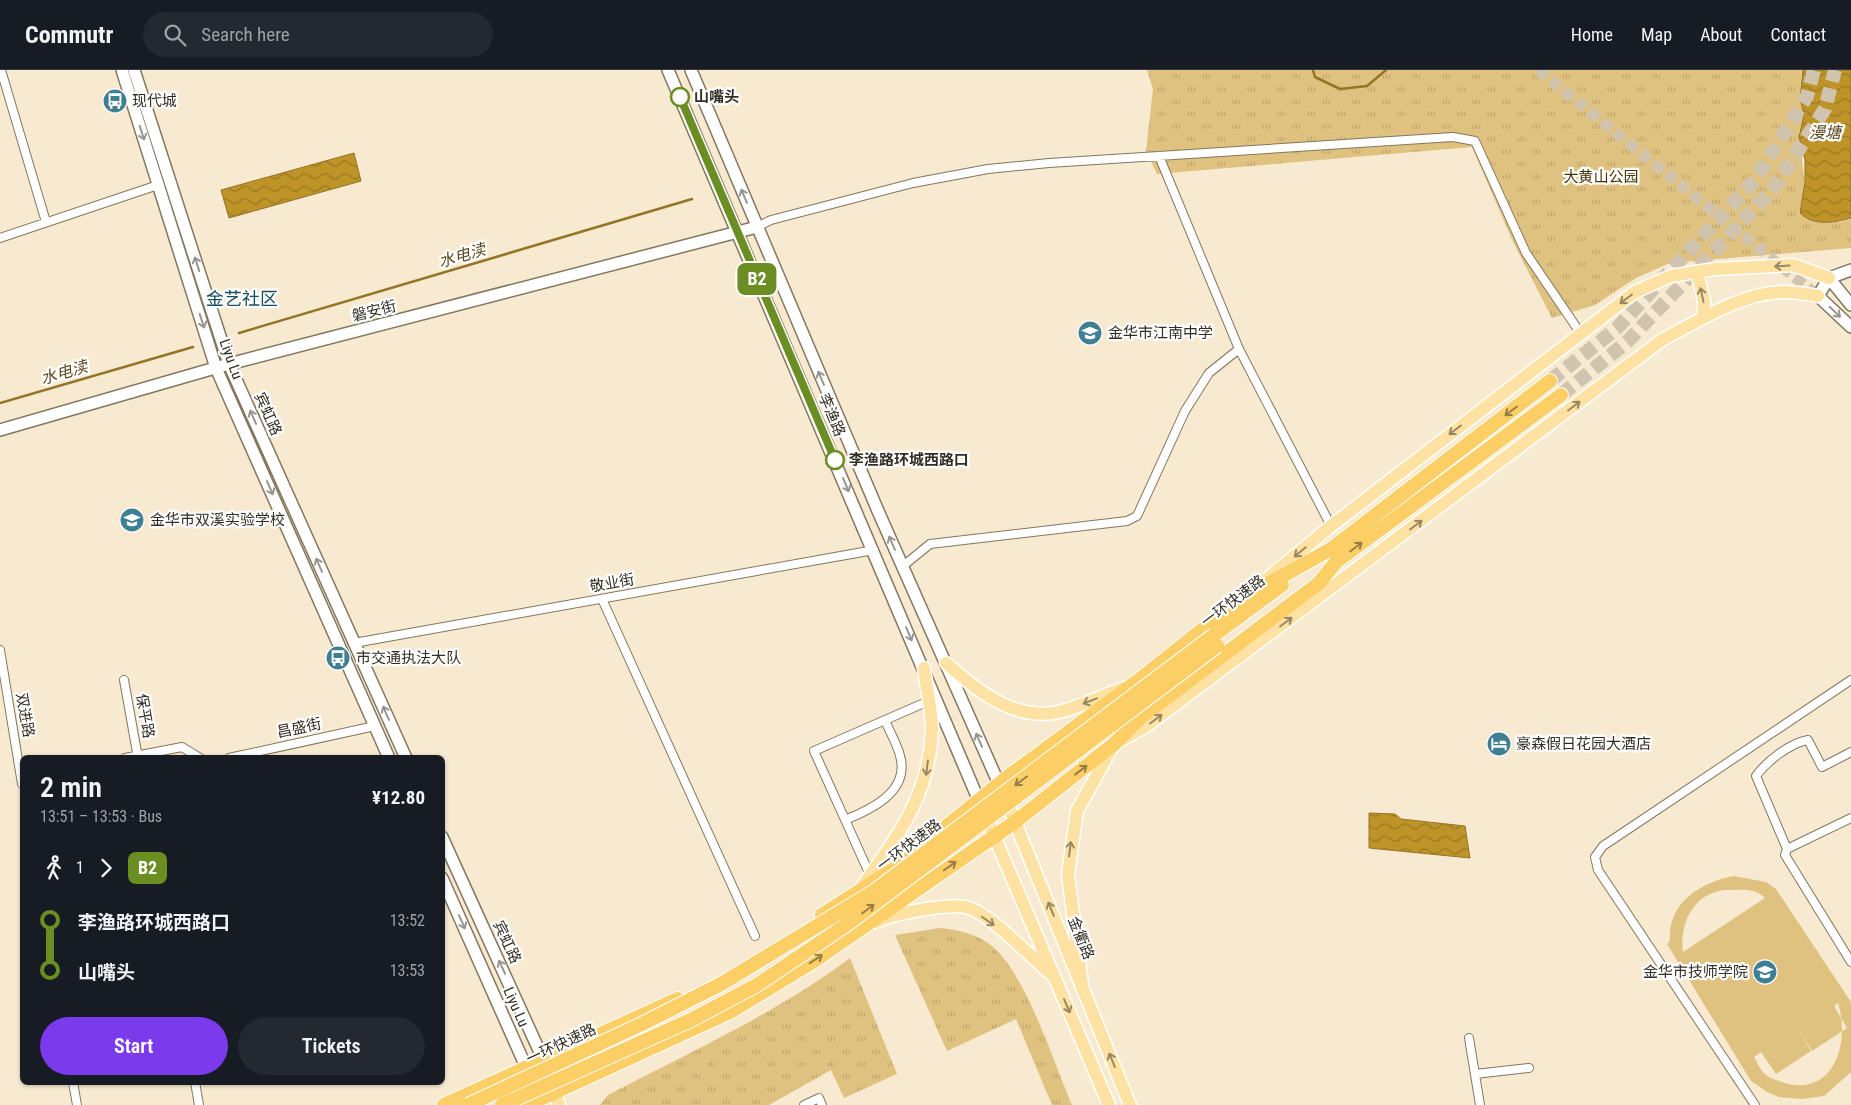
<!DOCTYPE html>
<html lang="en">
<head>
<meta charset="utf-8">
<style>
	:root { --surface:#171b24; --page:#242831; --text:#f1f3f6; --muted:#9ea1a6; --line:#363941; --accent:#7c3aed }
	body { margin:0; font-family:"Roboto Condensed","Noto Sans SC",sans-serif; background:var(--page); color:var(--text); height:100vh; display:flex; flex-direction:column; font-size:19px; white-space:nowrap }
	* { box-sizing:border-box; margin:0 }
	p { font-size:16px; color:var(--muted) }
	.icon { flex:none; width:28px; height:28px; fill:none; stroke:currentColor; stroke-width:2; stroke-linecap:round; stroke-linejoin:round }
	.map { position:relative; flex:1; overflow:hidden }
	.drawer { position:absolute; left:20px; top:685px; width:425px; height:330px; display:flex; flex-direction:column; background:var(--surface); border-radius:8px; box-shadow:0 1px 4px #0004 }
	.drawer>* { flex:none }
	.badge { padding:0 10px; border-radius:8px; font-size:18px; line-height:32px }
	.map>.badge { position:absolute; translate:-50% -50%; box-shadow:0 0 0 2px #fff }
	.legs { display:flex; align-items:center; gap:8px; height:55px; padding:0 20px; font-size:16px }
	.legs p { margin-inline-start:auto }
	.head { display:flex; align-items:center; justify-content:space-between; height:85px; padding:0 20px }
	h1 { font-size:28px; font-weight:600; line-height:38px }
	.cta { display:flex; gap:10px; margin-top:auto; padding:10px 20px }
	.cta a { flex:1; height:58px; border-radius:30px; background:var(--accent); color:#fff; font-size:20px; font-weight:600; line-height:58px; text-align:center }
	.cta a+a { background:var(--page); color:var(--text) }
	ul { padding:0 20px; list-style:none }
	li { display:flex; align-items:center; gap:18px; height:50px; font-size:19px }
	li i { display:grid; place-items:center; width:8px; height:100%; margin:0 6px; background:currentColor }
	li i::after { content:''; width:12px; height:12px; margin:-6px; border:4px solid; border-radius:50%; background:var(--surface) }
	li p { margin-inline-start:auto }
	li:first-child i { background:linear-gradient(#0000 50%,currentColor 0) }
	li:last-child i { background:linear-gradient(currentColor 50%,#0000 0) }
	header { display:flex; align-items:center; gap:30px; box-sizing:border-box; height:70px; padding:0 25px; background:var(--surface); border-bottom:1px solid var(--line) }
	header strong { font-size:24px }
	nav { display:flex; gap:28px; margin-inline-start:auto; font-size:18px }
	.search { width:350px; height:45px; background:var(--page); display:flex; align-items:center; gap:12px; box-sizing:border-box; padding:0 18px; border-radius:28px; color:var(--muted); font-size:19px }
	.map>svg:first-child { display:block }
	.grass { fill:url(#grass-tufts) }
	.pitch { fill:#e0c280; fill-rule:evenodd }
	.water { fill:url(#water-waves); stroke:#947527 }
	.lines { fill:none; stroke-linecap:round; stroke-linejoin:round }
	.stream { stroke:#947527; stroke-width:2.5 }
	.secondary-tunnel { stroke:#d0c4ae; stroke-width:11; stroke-dasharray:11 5.5; stroke-linecap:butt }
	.highway-tunnel { stroke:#d0c4ae; stroke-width:14; stroke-dasharray:14 7; stroke-linecap:butt }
	.street-casing { stroke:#82775f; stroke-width:10 }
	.secondary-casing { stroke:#82775f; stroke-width:14 }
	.primary-casing { stroke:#fff; stroke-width:15 }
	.highway-casing { stroke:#fff; stroke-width:16 }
	.street { stroke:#fff; stroke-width:8 }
	.secondary { stroke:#fff; stroke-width:11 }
	.primary { stroke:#fde2a3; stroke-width:12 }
	.highway { stroke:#fcce66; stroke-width:14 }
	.highway-bridge-casing { stroke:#fff; stroke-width:16; stroke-linecap:butt }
	.highway-bridge { stroke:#fcce66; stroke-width:14 }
	.oneway { stroke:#999692 }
	.oneway2 { stroke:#988864 }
	.oneway3 { stroke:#987e45 }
	.line-1-casing { stroke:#fff; stroke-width:11 }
	.line-1 { stroke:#6b8e23; stroke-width:8 }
	.stop-1-dot { fill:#fff; stroke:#6b8e23; stroke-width:2.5 }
	.labels { text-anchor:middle; stroke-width:4.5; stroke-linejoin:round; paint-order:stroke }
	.stop-label { font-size:15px; font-weight:bold; fill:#332e24; stroke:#fff; text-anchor:start }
	.poi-label { font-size:15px; fill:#332e24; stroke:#fff; text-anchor:start }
	.park-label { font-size:15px; fill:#443306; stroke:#fff }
	.street-label { font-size:15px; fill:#332e24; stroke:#fff }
	.water-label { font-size:16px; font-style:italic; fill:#59471d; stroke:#fff }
	.quarter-label { font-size:18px; fill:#1a4e5e; stroke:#fff }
</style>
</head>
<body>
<header>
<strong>Commutr</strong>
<div class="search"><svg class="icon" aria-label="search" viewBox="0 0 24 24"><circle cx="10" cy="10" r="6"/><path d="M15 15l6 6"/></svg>Search here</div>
<nav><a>Home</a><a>Map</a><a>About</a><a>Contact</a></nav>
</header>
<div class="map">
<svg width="1851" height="1035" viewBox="0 0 1851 1035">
	<defs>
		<pattern id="grass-tufts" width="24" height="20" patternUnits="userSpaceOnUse" patternTransform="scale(1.25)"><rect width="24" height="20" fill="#e0c280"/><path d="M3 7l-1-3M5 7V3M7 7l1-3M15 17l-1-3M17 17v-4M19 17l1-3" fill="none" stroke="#c1a76e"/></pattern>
		<pattern id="water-waves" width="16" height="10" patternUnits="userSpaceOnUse" patternTransform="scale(1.25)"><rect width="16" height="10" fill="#be9328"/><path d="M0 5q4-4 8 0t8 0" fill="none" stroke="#9b7822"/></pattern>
	</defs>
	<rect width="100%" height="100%" fill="#f7ead0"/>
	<path class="grass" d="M1147,0H1802L1800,21L1803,49L1799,62L1805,117L1799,144C1815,152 1833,155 1851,149V178L1670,193L1636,208L1595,235L1552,248L1513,172L1472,77L1157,104L1146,81L1153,19Z
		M940,858C959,860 978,864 993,877C1026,905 1054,993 1072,1035H1052L1016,949L947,981L895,865Z
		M850,888L897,1004L844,1028L831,1000L769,1035H600L608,1025C688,983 779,942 850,888Z"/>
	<path class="pitch" d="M1734,806L1766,812L1776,819L1851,932V1002L1824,1026L1802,1029L1779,1027L1767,1022L1751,1011L1667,874L1670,871C1667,833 1701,812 1734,806ZM1725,820C1740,820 1754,817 1765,828L1683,882C1679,853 1694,823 1725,820ZM1838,933C1851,975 1832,1029 1782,1012C1776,1010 1769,1008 1765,1004C1760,1000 1757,992 1754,987L1761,982L1776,1004L1811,981L1798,959L1812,981L1847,958L1834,936Z"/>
	<path class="water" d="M1803,0H1851V148C1834,153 1813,156 1800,143L1805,112V90L1799,67L1804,45L1800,28Z
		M354,83L361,111L229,148L221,120Z
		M1369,743L1395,744L1401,749L1465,756L1470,788L1369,778Z"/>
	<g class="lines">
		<path class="stream" d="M1313,0L1315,7L1340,19L1367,16L1386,0
			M239,263L692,129
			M0,333L193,277"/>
		<path class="secondary-tunnel" d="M1538,0L1818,226"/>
		<path class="highway-tunnel" d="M1550,311L1617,258L1756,109L1807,26L1814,0
			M1561,325L1627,272L1773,119L1825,39L1835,0"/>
		<defs>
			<path id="street" d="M1,0L46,152
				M1159,86L1239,279L1331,456
				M757,157L771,150L913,113L988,99L1049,93L1453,67L1475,71L1526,183L1581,264
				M0,168L158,115
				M903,496L930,474L1127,451L1137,446L1185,341L1209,303L1239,279
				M602,529L755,866
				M354,573L874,480
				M0,580L22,714
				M124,610L138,688
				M125,688L182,677L200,688
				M229,688L375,656
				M1851,748L1787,779L1785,785L1851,892
				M845,750C870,740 907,723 901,690C899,677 890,663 885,650
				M1787,779L1756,706C1767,691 1790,673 1808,670L1822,697L1851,682
				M870,805L814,681L931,630
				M1469,968L1480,1035
				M1475,1004L1529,998
				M73,1012L77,1035
				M195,1012L199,1035
				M804,1035L819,1028L822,1035
				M1755,1035L1598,800L1595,787L1603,776L1851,610"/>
			<path id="secondary" d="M122,0L216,298L389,688
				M134,0L229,294L406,688
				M668,0L979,731
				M691,0L878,441L999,714
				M1851,200L1829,208L1818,226L1851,257
				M1829,208L1851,235
				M0,360L229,294L757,157
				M442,767L543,989
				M442,808L526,997"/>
			<path id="primary" d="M1697,202L1704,230L1703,248
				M1262,513L1331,456L1635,222L1671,206L1715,199L1793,195L1829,208
				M946,593C979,622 1018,655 1066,640C1085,634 1105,625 1124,618
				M1004,725L1130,1035
				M983,740L1109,1035
				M859,821C896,768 930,726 932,659C932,639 926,618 924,598
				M875,852C892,844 951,832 969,838C990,844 1033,889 1052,905
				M1082,914L1068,804L1077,741L1114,674L1145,657L1662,270C1696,252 1743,222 1784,222C1795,222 1807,224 1818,226
				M552,1014L559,1035"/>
			<path id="highway" d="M1214,565L1282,515
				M822,845L894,799L1010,705L1135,613L1241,529L1331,479L1550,311
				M444,1035L678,929
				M527,1035L730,942L814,891L1015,752L1114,674L1140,648L1319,513L1336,492L1561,325"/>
		</defs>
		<use href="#street" class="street-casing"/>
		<use href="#secondary" class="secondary-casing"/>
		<use href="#primary" class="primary-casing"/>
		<use href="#highway" class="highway-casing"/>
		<use href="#street" class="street"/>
		<use href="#secondary" class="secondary"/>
		<use href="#primary" class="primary"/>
		<use href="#highway" class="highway"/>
		<defs>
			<path id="highway-bridge" d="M468,1035L642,954L721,914L873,822L1214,565
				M502,1035L693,949L757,915L846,855L1217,576"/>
		</defs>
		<use href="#highway-bridge" class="highway-bridge-casing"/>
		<use href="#highway-bridge" class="highway-bridge"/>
	</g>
	<defs><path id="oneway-shaft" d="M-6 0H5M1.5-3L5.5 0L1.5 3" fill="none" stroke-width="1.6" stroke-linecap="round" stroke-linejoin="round" transform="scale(1.25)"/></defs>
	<g class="oneway">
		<use href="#oneway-shaft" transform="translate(142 63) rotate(72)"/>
		<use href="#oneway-shaft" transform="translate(744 126) rotate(-113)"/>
		<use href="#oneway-shaft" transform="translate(197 194) rotate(-108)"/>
		<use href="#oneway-shaft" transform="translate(1835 242) rotate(44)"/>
		<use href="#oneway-shaft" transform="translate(202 251) rotate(72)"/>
		<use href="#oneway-shaft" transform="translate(821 308) rotate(-113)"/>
		<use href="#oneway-shaft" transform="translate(253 347) rotate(-114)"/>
		<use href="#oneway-shaft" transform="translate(846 415) rotate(67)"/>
		<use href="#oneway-shaft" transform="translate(270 418) rotate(66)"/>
		<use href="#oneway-shaft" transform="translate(892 473) rotate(-114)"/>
		<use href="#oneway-shaft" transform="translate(319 495) rotate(-114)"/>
		<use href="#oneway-shaft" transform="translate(909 564) rotate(67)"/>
		<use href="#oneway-shaft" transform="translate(386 643) rotate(-114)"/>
		<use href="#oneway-shaft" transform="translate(979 670) rotate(-114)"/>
		<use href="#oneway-shaft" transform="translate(462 852) rotate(66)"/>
		<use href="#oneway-shaft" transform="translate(502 897) rotate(-115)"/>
	</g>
	<g class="oneway2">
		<use href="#oneway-shaft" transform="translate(1782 196) rotate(177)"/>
		<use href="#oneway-shaft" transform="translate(1702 225) rotate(-102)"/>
		<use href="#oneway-shaft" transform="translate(1626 229) rotate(143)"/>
		<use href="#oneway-shaft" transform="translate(1574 336) rotate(-37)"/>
		<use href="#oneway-shaft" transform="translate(1455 360) rotate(143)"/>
		<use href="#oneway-shaft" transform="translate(1416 455) rotate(-37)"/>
		<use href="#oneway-shaft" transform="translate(1300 482) rotate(140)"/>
		<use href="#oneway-shaft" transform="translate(1286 552) rotate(-37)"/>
		<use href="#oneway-shaft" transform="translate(1090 631) rotate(159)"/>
		<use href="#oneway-shaft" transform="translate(1156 649) rotate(-37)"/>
		<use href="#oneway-shaft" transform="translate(927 698) rotate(97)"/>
		<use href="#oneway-shaft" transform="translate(1070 779) rotate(-83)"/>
		<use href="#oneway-shaft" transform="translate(1051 839) rotate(-112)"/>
		<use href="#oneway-shaft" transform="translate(988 851) rotate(35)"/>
		<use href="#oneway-shaft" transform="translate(1067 936) rotate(67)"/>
		<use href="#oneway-shaft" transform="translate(1112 990) rotate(-112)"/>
	</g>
	<g class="oneway3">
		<use href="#oneway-shaft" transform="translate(1511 341) rotate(143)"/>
		<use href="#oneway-shaft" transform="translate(1356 477) rotate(-37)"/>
		<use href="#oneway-shaft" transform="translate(1081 700) rotate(-38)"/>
		<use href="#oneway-shaft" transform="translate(1021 711) rotate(143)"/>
		<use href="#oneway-shaft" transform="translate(950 796) rotate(-35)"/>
		<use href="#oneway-shaft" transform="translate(868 839) rotate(-37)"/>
		<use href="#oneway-shaft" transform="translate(816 889) rotate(-33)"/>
	</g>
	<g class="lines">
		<defs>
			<path id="line-1" d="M680,27L835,390"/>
		</defs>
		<use href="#line-1" class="line-1-casing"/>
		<use href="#line-1" class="line-1"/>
	</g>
	<defs>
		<symbol id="bus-disc" viewBox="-11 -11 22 22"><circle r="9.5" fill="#3f7f93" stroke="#fff"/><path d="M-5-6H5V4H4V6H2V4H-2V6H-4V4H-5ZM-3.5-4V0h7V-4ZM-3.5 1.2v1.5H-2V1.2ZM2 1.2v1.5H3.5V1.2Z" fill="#fff"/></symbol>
		<symbol id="school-disc" viewBox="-11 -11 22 22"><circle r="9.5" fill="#3f7f93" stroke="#fff"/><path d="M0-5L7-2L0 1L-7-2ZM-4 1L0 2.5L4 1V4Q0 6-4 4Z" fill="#fff"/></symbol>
		<symbol id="hotel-disc" viewBox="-11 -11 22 22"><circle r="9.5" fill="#3f7f93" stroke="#fff"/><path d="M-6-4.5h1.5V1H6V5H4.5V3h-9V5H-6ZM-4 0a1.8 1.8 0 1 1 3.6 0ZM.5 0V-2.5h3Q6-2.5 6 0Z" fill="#fff"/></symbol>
	</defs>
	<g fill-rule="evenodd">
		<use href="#bus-disc" x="101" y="17" width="28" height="28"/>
		<use href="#school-disc" x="1076" y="249" width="28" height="28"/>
		<use href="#school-disc" x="118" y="436" width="28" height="28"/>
		<use href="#bus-disc" x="324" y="574" width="28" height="28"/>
		<use href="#hotel-disc" x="1485" y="660" width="28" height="28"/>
		<use href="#school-disc" x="1751" y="888" width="28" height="28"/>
	</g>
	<g class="stop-1-dot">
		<circle cx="680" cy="27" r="9"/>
		<circle cx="835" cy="390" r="9"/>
	</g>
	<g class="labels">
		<g class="stop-label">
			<text x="694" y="32">山嘴头</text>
			<text x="849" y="395">李渔路环城西路口</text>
		</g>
		<g class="poi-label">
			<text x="132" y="36">现代城</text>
			<text x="1108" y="268">金华市江南中学</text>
			<text x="150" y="455">金华市双溪实验学校</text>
			<text x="356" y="593">市交通执法大队</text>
			<text x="1516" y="679">豪森假日花园大酒店</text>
			<text x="1748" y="907" text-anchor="end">金华市技师学院</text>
		</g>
		<g class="park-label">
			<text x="1601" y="112">大黄山公园</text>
		</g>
		<g class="street-label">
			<text transform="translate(374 241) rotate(-14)" y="5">磐安街</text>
			<text transform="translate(231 289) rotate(70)" y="5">Liyu Lu</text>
			<text transform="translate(268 344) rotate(66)" y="5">宾虹路</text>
			<text transform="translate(832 345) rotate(67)" y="5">李渔路</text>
			<text transform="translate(612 513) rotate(-10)" y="5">敬业街</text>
			<text transform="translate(1233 531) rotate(-37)" y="5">一环快速路</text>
			<text transform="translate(25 645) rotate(80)" y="5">双进路</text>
			<text transform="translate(145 646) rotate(80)" y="5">保平路</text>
			<text transform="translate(299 658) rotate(-12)" y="5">昌盛街</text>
			<text transform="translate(909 775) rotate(-37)" y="5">一环快速路</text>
			<text transform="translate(1081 868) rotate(68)" y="5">金衢路</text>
			<text transform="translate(507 872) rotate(65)" y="5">宾虹路</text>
			<text transform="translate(516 937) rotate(66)" y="5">Liyu Lu</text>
			<text transform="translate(561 974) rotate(-25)" y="5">一环快速路</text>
		</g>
		<g class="water-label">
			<text x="1825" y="68">漫塘</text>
			<text transform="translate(462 185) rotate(-16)" y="6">水电渎</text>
			<text transform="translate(64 302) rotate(-16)" y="6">水电渎</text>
		</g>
		<g class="quarter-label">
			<text x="242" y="235">金艺社区</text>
		</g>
	</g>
</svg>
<b class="badge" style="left:757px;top:209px;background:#6b8e23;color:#fff">B2</b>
<section class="drawer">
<div class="head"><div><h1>2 min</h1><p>13:51 – 13:53 · Bus</p></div><b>¥12.80</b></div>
<div class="legs"><svg class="icon" aria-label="walk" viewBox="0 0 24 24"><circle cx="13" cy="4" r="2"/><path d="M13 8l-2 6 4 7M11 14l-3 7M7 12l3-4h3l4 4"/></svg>1<svg class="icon" aria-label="forward" viewBox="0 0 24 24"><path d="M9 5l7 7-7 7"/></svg><b class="badge" style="background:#6b8e23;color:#fff">B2</b></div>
<ul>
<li><i style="color:#6b8e23"></i><b>李渔路环城西路口</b><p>13:52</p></li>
<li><i style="color:#6b8e23"></i><b>山嘴头</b><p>13:53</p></li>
</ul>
<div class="cta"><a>Start</a><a>Tickets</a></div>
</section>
</div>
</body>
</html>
